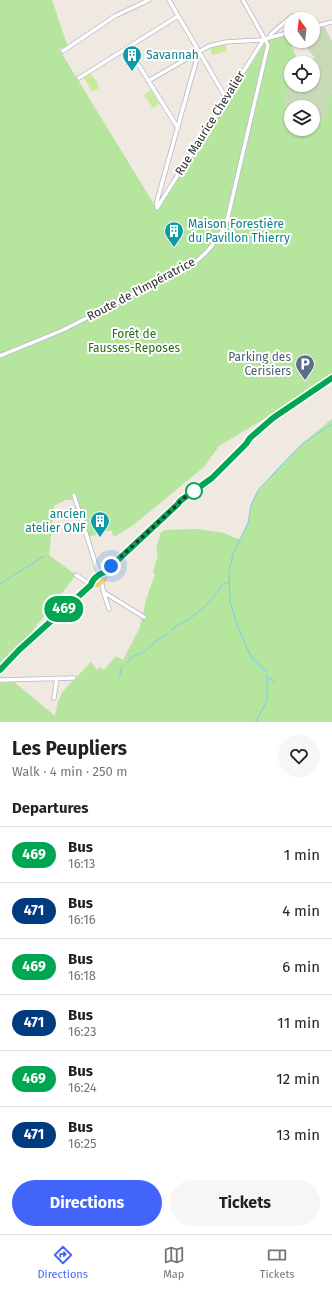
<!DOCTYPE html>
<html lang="en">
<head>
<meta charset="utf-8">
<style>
	:root { --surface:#fff; --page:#f6f6f6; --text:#222; --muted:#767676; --line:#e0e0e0; --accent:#4264fb }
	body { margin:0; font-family:"Fira Sans",sans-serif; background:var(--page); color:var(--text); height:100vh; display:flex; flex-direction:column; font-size:15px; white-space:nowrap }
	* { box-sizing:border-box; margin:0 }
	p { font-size:13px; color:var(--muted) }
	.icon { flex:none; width:22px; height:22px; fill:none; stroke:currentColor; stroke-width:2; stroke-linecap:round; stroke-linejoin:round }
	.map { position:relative; height:722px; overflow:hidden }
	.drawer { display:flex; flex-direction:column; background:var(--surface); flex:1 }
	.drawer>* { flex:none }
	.badge { padding:0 8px; border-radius:13px; font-size:14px; line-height:26px }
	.needle { width:26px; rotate:345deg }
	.buttons { position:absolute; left:284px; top:12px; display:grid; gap:8px }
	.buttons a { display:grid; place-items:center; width:36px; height:36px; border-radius:50%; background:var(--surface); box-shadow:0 1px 3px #0004; font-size:20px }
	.you { position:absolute; width:20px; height:20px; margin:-10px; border:3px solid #fff; border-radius:50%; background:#1a73e8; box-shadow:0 0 0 6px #1a73e833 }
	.map>.badge { position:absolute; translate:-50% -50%; box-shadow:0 0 0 2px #fff }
	h2 { padding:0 12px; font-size:15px; line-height:36px }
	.round { display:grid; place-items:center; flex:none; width:42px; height:42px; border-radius:21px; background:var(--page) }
	.headline { display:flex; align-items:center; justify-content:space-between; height:68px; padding:0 12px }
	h1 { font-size:19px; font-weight:700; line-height:30px }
	.primary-button { display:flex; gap:8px; margin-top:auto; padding:8px 12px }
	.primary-button a { flex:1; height:46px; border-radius:24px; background:var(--accent); color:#fff; font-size:16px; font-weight:700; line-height:46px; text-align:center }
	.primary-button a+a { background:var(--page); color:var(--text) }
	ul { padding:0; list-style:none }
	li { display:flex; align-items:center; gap:12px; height:56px; padding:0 12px; border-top:1px solid var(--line) }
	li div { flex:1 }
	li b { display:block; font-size:15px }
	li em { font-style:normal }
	li .badge { min-width:44px; font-weight:700; text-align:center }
	.dock { display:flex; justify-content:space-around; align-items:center; height:56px; border-top:1px solid var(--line); background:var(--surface); font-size:11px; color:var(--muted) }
	.dock a { display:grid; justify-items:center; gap:2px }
	.dock .selected { color:var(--accent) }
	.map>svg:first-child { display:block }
	.green { fill:#b6e59e }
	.cemetery { fill:#c8d9b8 }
	.pitch { fill:#c9ec9a }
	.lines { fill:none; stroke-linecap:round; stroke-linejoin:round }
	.stream { stroke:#75cff0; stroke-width:1 }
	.minor-casing { stroke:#b4b7c1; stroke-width:5 }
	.major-casing { stroke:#c9c9c9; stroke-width:6 }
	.minor { stroke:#fff; stroke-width:3.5 }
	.major { stroke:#f2d163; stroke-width:4.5 }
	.line-casing { stroke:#fff; stroke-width:9 }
	.line { stroke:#00a651; stroke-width:6 }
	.walk { stroke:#2e2e2e; stroke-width:4; stroke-dasharray:0 7.2 }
	.stop-dot { fill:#fff; stroke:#00a651; stroke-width:2 }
	.labels { text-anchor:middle; stroke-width:4; stroke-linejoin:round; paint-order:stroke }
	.culture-label { font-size:12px; fill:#0d838f; stroke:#fff; text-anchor:start }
	.street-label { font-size:12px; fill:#2e2e2e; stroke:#fff }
	.park-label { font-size:12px; fill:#2c6e1b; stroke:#fff }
	.service-label { font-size:12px; fill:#4e5e75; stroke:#fff; text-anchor:end }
</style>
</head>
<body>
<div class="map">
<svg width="332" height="722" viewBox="0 0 332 722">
	<rect width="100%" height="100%" fill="#efe9e1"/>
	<path class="green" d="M0,0H52L67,44V46L59,49L157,209L267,40L287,35L296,56L295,63H291V79L284,104L295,107H291V129H313V116L322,122L332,91V373L327,376L264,419L219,446L204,467L132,526L114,537L111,530L89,537L77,500H65L54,506L49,555L76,575L31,633L0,663Z
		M332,419V722H0V683L14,682L55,716L58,701L63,691L91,662L97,670L100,667L104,670L116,656L123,660L140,627L146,600L155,574L153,572L158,555L156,549L161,532L165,530L198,529L225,533L232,537L240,539L248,523L251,505L255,495L276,470L302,444Z"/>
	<path class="cemetery" d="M324,26L332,41V91L322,122L313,116V107H295L284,105L291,79V85H313V63H304L315,58L306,47L304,41H313V28Z"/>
	<path class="pitch" d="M225,44L227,51L212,55L210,47Z
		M90,74L96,80L99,88L92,92L84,78Z
		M151,90L159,104L153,108L144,95Z"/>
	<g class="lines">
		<path class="stream" d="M229,572L233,554L248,523L251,505L259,489L303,443L332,424
			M229,574L230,601L237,625L251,657L266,672
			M0,584L44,556
			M171,630L176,626L191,618L208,604L224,583H230
			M127,662L134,656L144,652L156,641L168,634
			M119,676L120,675L122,666
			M268,678L272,679L274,682
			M256,722L267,700V676"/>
		<defs>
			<path id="minor" d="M169,0L226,98
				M313,27L332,22
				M270,37L271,34L292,16
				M128,48L178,128
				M63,51L115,16L149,0
				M79,78L178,16
				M148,81L209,46L226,42L261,40L291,32
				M157,207V201L199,51
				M157,208L264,39
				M0,356L63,330L191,265C208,254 219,238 227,221L268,45L243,0
				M74,495L99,575
				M76,575L91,585
				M102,582C101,588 107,602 109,609
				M105,593L144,617
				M0,680L74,678
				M54,698L57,678"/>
			<path id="major" d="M91,585C101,584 103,584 105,572
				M0,667L91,585C92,579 99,574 105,572L178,504L180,501L212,478L247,444L250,438L273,418L332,378"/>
		</defs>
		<use href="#minor" class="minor-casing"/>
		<use href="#major" class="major-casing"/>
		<use href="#minor" class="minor"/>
		<use href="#major" class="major"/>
	</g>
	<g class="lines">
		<defs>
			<path id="line" d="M0,670L19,650L91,585C92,579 99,574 105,572L178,504L180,501L212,478L246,444L250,438L273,418L332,378"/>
		</defs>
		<use href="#line" class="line-casing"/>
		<use href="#line" class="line"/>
		<path class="walk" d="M111,566L178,504L182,499L194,491"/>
	</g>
	<defs>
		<symbol id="building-pin" viewBox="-11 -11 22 30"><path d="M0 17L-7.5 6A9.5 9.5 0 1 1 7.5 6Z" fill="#0f9aa8" stroke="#fff"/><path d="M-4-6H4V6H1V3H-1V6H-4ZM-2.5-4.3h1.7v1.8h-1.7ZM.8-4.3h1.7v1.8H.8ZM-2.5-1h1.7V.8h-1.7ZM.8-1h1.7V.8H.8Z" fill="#fff"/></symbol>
		<symbol id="parking-pin" viewBox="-11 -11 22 30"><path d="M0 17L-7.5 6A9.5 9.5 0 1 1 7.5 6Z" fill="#5c6f8a" stroke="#fff"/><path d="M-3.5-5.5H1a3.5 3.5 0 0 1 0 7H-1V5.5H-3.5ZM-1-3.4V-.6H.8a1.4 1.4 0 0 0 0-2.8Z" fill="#fff"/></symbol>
	</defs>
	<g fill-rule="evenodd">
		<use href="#building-pin" x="121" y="44" width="22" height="30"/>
		<use href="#building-pin" x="163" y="220" width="22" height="30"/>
		<use href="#parking-pin" x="294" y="353" width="22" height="30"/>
		<use href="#building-pin" x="89" y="510" width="22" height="30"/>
	</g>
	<circle class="stop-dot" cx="194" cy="491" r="8"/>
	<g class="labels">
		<g class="culture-label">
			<text x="146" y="59">Savannah</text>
			<text x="188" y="228">Maison Forestière<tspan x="188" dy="14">du Pavillon Thierry</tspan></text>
			<text x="86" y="518" text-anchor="end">ancien<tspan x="86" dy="14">atelier ONF</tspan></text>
		</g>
		<g class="street-label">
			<text transform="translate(210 123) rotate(-58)" y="4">Rue Maurice Chevalier</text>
			<text transform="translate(141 289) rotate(-28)" y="4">Route de l'Impératrice</text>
		</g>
		<g class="park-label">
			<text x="134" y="338">Forêt de<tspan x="134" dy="14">Fausses-Reposes</tspan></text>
		</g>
		<g class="service-label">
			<text x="291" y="361">Parking des<tspan x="291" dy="14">Cerisiers</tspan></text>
		</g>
	</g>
</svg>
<div class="buttons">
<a><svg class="needle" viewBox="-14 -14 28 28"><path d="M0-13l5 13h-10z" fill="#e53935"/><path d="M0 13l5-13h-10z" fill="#767676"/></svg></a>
<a><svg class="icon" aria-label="locate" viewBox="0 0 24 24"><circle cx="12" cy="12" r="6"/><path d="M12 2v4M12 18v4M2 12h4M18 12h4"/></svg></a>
<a><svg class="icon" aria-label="layers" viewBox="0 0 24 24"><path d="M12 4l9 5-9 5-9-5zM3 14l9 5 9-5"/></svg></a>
</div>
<div class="you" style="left:111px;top:566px"></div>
<b class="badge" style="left:64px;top:609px;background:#00a651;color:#fff">469</b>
</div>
<section class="drawer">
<div class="headline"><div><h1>Les Peupliers</h1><p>Walk · 4 min · 250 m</p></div><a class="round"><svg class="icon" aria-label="heart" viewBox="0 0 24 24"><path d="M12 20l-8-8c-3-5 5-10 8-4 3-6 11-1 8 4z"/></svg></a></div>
<h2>Departures</h2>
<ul>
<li><span class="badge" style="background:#00a651;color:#fff">469</span><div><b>Bus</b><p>16:13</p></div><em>1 min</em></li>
<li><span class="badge" style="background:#003b80;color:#fff">471</span><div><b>Bus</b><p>16:16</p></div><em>4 min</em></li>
<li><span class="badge" style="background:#00a651;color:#fff">469</span><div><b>Bus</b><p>16:18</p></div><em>6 min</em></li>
<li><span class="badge" style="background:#003b80;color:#fff">471</span><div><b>Bus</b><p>16:23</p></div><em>11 min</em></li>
<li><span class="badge" style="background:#00a651;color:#fff">469</span><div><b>Bus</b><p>16:24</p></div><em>12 min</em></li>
<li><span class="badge" style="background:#003b80;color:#fff">471</span><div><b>Bus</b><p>16:25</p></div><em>13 min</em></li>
</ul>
<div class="primary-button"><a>Directions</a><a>Tickets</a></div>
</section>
<nav class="dock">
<a class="selected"><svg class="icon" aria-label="directions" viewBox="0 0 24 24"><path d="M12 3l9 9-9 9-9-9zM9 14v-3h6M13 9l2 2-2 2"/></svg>Directions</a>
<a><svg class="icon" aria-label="map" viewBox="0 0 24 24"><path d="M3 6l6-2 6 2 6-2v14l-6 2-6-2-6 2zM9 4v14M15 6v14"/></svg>Map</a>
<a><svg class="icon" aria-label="tickets" viewBox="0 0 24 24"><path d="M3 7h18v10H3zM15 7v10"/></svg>Tickets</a>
</nav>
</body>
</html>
